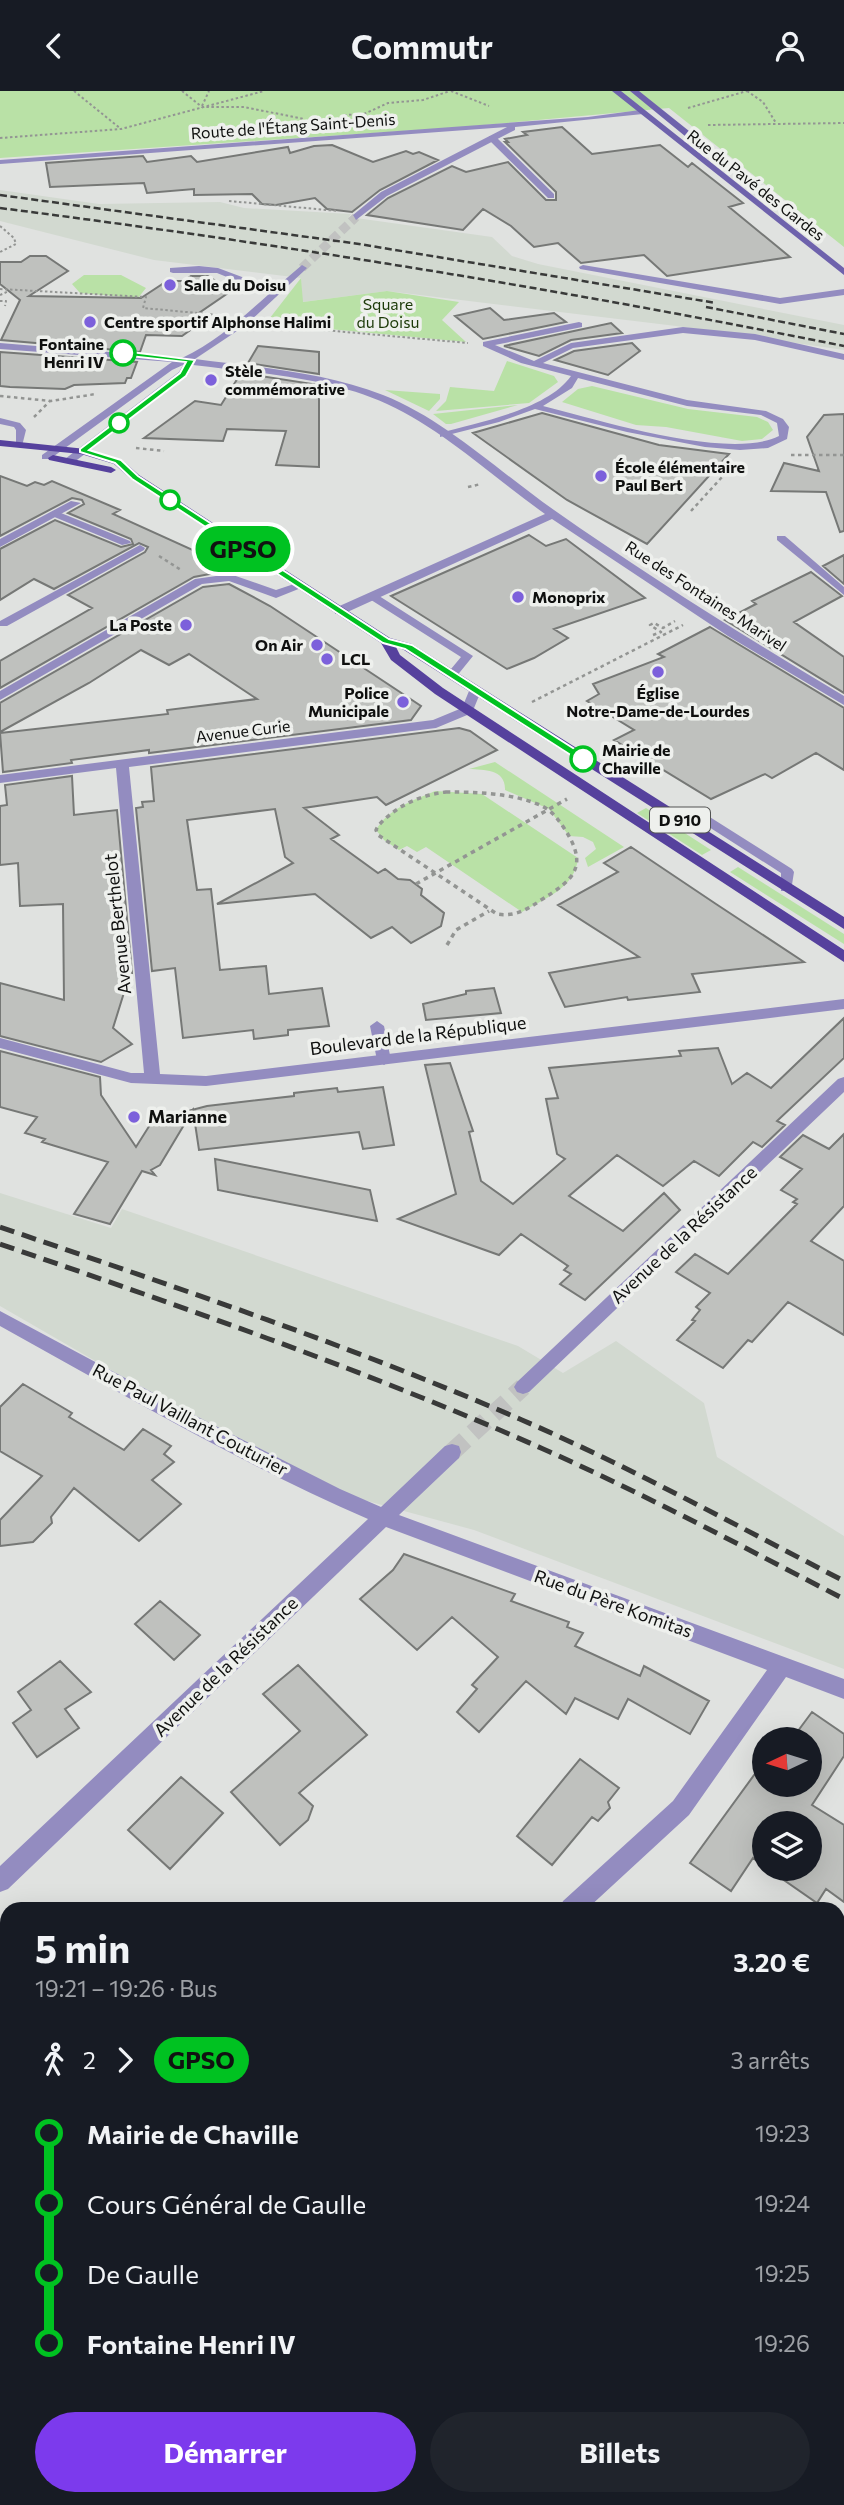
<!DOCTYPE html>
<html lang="fr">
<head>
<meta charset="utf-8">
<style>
	:root { --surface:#171b24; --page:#20242c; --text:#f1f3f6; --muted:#9ea1a6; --accent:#7c3aed }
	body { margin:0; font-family:Commissioner,sans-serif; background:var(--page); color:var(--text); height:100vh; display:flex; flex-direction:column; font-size:26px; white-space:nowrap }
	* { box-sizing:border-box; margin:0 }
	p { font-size:23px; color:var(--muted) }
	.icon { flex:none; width:38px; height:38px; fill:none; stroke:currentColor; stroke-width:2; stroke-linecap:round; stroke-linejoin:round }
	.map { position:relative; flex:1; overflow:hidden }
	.details { position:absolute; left:0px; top:1811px; width:845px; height:604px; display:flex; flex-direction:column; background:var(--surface); border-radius:21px 21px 0 0; box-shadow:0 7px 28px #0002 }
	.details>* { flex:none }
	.badge { padding:0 14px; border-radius:23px; font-size:24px; line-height:46px }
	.needle { width:46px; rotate:266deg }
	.fabs { position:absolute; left:752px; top:1636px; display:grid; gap:14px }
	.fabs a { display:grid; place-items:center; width:70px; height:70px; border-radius:50%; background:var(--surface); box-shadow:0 7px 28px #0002; font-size:35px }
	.map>.badge { position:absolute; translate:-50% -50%; box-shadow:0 0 0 4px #fff }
	.legs { display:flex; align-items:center; gap:10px; height:77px; padding:0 35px; font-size:23px }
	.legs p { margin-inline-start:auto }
	.overview { display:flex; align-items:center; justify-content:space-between; height:119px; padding:0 35px }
	h1 { font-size:38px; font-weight:700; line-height:52px }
	.action { display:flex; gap:14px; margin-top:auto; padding:14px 35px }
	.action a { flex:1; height:80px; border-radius:42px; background:var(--accent); color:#fff; font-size:28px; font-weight:700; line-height:80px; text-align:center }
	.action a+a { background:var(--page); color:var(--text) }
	ul { padding:0 35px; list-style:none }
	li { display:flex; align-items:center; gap:24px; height:70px; font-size:26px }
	li i { display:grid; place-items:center; width:10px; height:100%; margin:0 9px; background:currentColor }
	li i::after { content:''; width:18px; height:18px; margin:-9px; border:5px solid; border-radius:50%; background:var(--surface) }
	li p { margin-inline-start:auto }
	li:first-child i { background:linear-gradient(#0000 50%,currentColor 0) }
	li:last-child i { background:linear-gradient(currentColor 50%,#0000 0) }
	header { display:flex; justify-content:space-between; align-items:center; height:91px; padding:0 35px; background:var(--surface); font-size:32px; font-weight:700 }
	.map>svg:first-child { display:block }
	.built { fill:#d2d9d0 }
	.green { fill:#b9e1a6 }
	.building { fill:#bfc1be; stroke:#767876; stroke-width:2 }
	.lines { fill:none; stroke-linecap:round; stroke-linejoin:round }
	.street-tunnel-far1 { stroke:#c1c2c1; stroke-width:9; stroke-dasharray:9 4.5; stroke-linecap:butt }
	.street-tunnel { stroke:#c1c2c1; stroke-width:18; stroke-dasharray:18 10; stroke-linecap:butt }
	.path-far2 { stroke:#939593; stroke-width:2; stroke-dasharray:2.5 2.5; stroke-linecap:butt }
	.path-far1 { stroke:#939593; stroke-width:2.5; stroke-dasharray:3.5 3.5; stroke-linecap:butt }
	.path { stroke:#939593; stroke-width:3.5; stroke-dasharray:4.5 4.5; stroke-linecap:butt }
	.lane { fill:#938cc0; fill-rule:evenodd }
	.street { fill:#938cc0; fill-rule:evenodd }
	.secondary { fill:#6e62ac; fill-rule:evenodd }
	.primary { fill:#56419d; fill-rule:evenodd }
	.rail-far1 { stroke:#393a39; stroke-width:2.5; stroke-dasharray:7 3.5; stroke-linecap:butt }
	.rail { stroke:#393a39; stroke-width:5; stroke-dasharray:15 8; stroke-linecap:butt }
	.line-1 { fill:#00c221; stroke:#fff; stroke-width:2 }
	.poi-dot { fill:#7c60db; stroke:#eef0ed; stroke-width:2.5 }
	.stop-1-dot { fill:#fff; stroke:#00c221; stroke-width:3.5 }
	.labels { text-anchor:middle; stroke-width:7; stroke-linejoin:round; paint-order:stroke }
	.far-street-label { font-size:16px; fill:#0f100f; stroke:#eef0ed }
	.far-poi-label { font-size:16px; font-weight:bold; fill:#0f100f; stroke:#eef0ed; text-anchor:start }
	.far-park-label { font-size:16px; fill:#1c3a08; stroke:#eef0ed }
	.far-stop-label { font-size:16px; font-weight:bold; fill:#0f100f; stroke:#eef0ed; text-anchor:end }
	.shield { fill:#eef0ed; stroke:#525352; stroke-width:2 }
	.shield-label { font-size:16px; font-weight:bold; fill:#0f100f }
	.street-label { font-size:18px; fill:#0f100f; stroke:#eef0ed }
	.poi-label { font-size:18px; font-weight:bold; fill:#0f100f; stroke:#eef0ed; text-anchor:start }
</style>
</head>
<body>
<header><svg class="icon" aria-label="back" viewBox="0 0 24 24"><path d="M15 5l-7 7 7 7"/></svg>Commutr<svg class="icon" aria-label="person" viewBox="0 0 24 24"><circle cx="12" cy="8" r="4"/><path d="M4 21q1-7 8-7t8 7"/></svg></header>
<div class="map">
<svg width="844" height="2414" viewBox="0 0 844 2414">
	<rect width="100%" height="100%" fill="#e0e2e0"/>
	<path class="built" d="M0,99L99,113L220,111L244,117L351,123L349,126L492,146L512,165L538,173L844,234V259L676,235L387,200L302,211L301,187L154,169L0,130Z
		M0,1102L111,1137L122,1118L518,1255L563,1282L616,1250L704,1312L717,1366L844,1445V1578L474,1439L312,1395L0,1215Z"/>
	<path class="green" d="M0,0H844V156L669,17L463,36L0,67Z
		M84,184H121L146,197L138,207L80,202L72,193Z
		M301,187L303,211L387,200L459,211L442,229L466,251L266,232Z
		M507,270L554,285L558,291L529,312L436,320L446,310L450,296L494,300Z
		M592,295L688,318L757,326L768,331L773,339L762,348L742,350L666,336L636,334L562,311L578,298Z
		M385,299L440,303V308L429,320Z
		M518,314L451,333H446L433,323Z
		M495,671L624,756L588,776L585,767L596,758L593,751L583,746L569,745L549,718L505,699C506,678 484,679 469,678Z
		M435,700L482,703L578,767C575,797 547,806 522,821L426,756L417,761L407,755L399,759L384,749L376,739C388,718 414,709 435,700Z
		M646,717L711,759L702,764L637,722Z
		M738,776L844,843V853L730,781Z"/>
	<path class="building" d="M562,36L592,63L660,54L688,76L692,72L743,112L729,116L790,166L667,185L644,164L581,172L558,152L534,156L511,135L483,118L463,139L367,124L388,107L452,75L466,81L508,71L546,109H556V101L505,51H508L505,48L527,44L523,41Z
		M332,54L373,71L406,60L413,63L419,61L438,69L380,99L352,121L327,118L315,107L276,114L262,113L252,103L194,104V98L147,102L144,92L50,96L46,72L143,65L147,71L191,65L197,71L288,56L290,62L314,55Z
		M30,165H46L68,180L29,205L141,207L167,190H183L191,185H208L231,200L199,222L193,237L182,245L146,244L140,261L1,249L20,209L0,193V171H21Z
		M490,217L504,229L554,222L566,231L483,248L455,225Z
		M611,232L622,242L571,249L539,265L504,255Z
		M632,252L640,260L608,284L555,269L574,260Z
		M258,255L319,261V283L248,272Z
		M0,261L137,271L131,287H127L125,292L74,294L65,298L10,296L0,295Z
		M241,282L319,294V376L276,374L286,340L227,338L223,350L144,347L195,310L221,314Z
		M542,322L659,354L729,363L647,453L567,409L473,342Z
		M844,323V440L840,441L826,401L771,400L784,372L819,380L807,346L824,324Z
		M0,385L27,395L35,391L44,394L52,390L120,419L113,423L217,470L205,476L215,482L194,486L0,597V570L92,517L68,504L145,461L148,456L139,452L54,498L34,488L0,509V458L55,429L121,456L133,453L131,448L68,422L84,413L82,409L72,407L0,445Z
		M529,444L546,455L566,448L645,507L554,538L568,547L534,567L507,578L391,505Z
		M844,464V493L823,475Z
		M811,481L842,505L794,531L844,566V602L725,529L756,513L752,510Z
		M229,493L270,515L421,615L411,629L149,662V659L71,669L72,672L3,681L0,642L168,623L167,619L257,608L189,563L169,574L141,559L89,592L0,641V612L203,496Z
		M710,536L844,617V679L816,662L772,687L765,683L711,708L614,649L634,639L587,610L599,603L593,593L664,566L658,563Z
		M459,637L470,640L497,659L386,714L377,706L304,717L339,744L331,748L378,782L385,778L398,788L410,789L422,798L421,804L444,822L441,835L411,852L392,836L371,847L315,803L217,813L293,772L285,766L275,718L187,729L197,799L211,798L220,879L266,875L269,903L322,897L329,935L288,939V944L254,948L253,939L183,947L175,877L152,880L136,717L143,716L142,711L154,710L151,676Z
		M72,685L74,724L117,719L132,882H126L127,892L113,937L132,953L101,971L0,945V892L64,909L63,813L20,815L18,772L0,774V715L7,714L5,694Z
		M631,756L716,813L804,871L692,883L700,901L628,909L627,906L565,916L549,882L639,866L558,814L618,781L604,772Z
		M494,897L501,922L426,929L423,913L466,903V900Z
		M844,927V967L777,1030L785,1034L762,1056L753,1051L719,1085L694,1070L663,1095L617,1064L569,1105L623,1140L664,1102L680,1119L585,1209L560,1193L571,1183L564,1179L568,1175L521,1143L499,1164L398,1128L456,1103L425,974L450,972L473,1040L469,1041L481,1090L513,1113L565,1068L557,1063L546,1008L558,1007L549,977L681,965L679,960L718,957L732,993L747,982L771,997Z
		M0,960L100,986L101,1004L136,1056L153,1029L207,1015L294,1005V1002L337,997L338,1001L383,996L394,1054L363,1058L359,1041L199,1059L193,1019L160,1074L151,1079L155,1084L142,1080L110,1133L74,1123L108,1071L42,1051L45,1048L25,1042L37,1026L0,1016Z
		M844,1043V1115L811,1150L844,1170V1244L788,1211L752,1251L748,1249L723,1277L677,1249L695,1230L692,1229L700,1219L696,1216L710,1202L676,1181L695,1163L728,1183L797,1113L793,1111L797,1108L781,1099L802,1078L780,1066L803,1044L829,1058Z
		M215,1068L370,1099L377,1130L218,1099Z
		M23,1293L72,1322L69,1326L124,1359L143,1338L171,1355L164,1363L174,1371L152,1389L181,1413L139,1450L74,1397L51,1426L52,1432L33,1451L0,1455V1429L42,1385L0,1360V1316Z
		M404,1463L515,1503L511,1510L569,1531L567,1536L583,1542L575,1555L640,1585L644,1575L709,1610L690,1643L628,1608L618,1628L575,1607L566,1623L526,1590L479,1641L457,1621L477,1598L472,1594L498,1566L452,1526L417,1559L360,1508L393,1479Z
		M160,1510L200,1544L174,1569L135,1533Z
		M60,1570L91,1601L65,1618L79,1637L37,1666L13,1632L31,1619L18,1601Z
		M298,1574L367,1644L299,1702L313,1715L308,1729L280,1754L231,1701L300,1640L263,1603Z
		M812,1621L844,1643V1665L812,1714L844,1734V1811L826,1798L817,1812L768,1778H810V1732H765V1776L753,1767L731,1800L690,1772L765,1669V1694H810V1648H792Z
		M580,1668L619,1697L608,1711L610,1717L598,1730L592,1726L552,1774L517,1745Z
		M181,1686L223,1722L170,1778L128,1739Z"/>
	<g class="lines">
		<path class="street-tunnel-far1" d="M302,177L356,126"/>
		<path class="street-tunnel" d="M452,1361L523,1296"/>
		<path class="path-far2" d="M74,0L121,38
			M182,0L202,16H244L304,28
			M451,0L489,15
			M747,0L763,11L776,32
			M202,15L209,0
			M688,17L747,0
			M344,24L364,23L388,12L423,9L450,0
			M708,34L844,32
			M0,47L121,38L264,0
			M229,110L338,120
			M0,135L14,147L16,153L0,161
			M0,198L146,206L143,217L219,224
			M0,204L9,200
			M0,210H6L5,215
			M268,234L468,252"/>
		<path class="path-far1" d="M0,305L51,310L96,303
			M34,326L50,310
			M136,357L164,360
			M791,364H844
			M468,396L481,393
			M691,420L723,385
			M159,465L181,479
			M653,544L661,541L650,534L654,532L663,537L675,530
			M532,611L683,534"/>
		<path class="path" d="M446,701C476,701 514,702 542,715C552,720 558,728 564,737C589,775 575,788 541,809C527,819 514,826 497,823L378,744L376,739L378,735C396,715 420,704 446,701Z
			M416,793L567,708
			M447,854L456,839L489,820"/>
		<path class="lane" d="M489,45H495L554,103V107H548L489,49Z
			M583,174L780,207L844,198V204L780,213L580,178L579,176Z
			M579,231L582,232V236L495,254L534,270L571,252L683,236L755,243L844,263V269L755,249L683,242L573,257L543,272L687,309L766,320L783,328L789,336L787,348L768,357L740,359L705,356L627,341L535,318L499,331L440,346V342C478,331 547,319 571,285L521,272L483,255V251ZM578,287L687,315L761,324L777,332L779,345C729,370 599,329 543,315L572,297Z
			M0,327L20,332L26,339L22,355H16V339L14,336L0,333Z
			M56,420L130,450L131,452L122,454L52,425L51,423Z
			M777,445H785L844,496V504L777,449Z
			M140,454L145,457L144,459L7,535H0V530Z
			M368,503H376L473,565L456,586H448L446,584L461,566L368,507Z
			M668,718L705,723L792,778L794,781L791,800H781V782L698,729L664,725V719Z
			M377,930L384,935L391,969L384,974L377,969L370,935Z
			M844,1882V1909L838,1911V1884Z
			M777,2408H803L805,2414H779Z"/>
		<path class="street" d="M640,19L643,23L515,36V39L387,105L356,129L353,124L381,101L507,36L0,73V69L588,26Z
			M302,174L307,177L305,179L246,234L195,268C257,276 325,281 383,304C446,329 498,380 554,419C648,485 745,546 844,605V614L728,545L552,428L343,523H335V517L545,423C493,386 445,340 387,313C328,286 257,282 193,274L187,285L73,372H65V368L179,281L183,274L172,279L50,368H42V364L172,271L0,258V252L182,267C216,251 242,227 269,203L217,182H173L170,181V177L199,175L218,177L274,198Z
			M71,410L81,412L0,456V448Z
			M230,483L276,499L300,491L306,495L276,507L229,490L202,493L0,609V600L195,488Z
			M475,596L481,600L472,622L436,637L129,676L160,983L206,985L844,908V918L206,995L131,992L0,957V947L131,982H144L116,677L0,692V684L433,629L462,617L469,600Z
			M844,986V1001L529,1301L523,1303L517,1301L514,1296L517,1291L838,988Z
			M0,1220L198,1326L340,1398L381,1416L445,1355L452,1353L459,1355L461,1361L459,1367L399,1424L844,1588V1608L786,1586L689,1724L587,1818H560L563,1810L673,1710L767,1579L386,1436L8,1798L0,1801V1775L368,1428C241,1373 121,1302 0,1235Z
			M0,1862L7,1864V1896L0,1893Z
			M318,2408H347L350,2414H321Z"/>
		<path class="secondary" d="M612,0H621L844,177V184Z
			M630,0H639L719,64V68H713Z"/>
		<path class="primary" d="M0,349L86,358L122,369L139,384L390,547L412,553L844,826V838L404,559L396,556L400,564L443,597L844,859V871L435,603L391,569L381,552L131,388L114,373L81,363L0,355Z
			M53,364L111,376L116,379L111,382L49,369L48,367Z"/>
		<path class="rail-far1" d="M0,104L359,153L716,212
			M0,117C283,153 564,199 844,255
			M706,216L844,243"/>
		<path class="rail" d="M0,1136C175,1196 352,1255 522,1329C632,1377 737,1435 844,1490
			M0,1153C185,1217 371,1281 550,1361C650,1406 747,1458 844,1508"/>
	</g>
	<path class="line-1" d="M123,260L195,269L186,285L89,359L121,369L138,385L389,548L412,554L587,666V670H580L405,558L383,552L132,388L115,372L80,361V358L180,282L186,271L120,264Z"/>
	<g class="poi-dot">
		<circle cx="170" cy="194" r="7"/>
		<circle cx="90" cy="231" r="7"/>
		<circle cx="211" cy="289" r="7"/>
		<circle cx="601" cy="385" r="7"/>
		<circle cx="518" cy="506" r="7"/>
		<circle cx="186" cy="534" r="7"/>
		<circle cx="317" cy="554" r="7"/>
		<circle cx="327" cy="568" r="7"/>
		<circle cx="658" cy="581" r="7"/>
		<circle cx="403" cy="611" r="7"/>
		<circle cx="134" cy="1026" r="7"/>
	</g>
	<g class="stop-1-dot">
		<circle cx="123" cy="262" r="12"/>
		<circle cx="119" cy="332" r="9"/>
		<circle cx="170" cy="409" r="9"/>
		<circle cx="583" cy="668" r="12"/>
	</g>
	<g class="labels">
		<g class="far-street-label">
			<text transform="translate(293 35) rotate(-4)" y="6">Route de l'Étang Saint-Denis</text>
			<text transform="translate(756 94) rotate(38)" y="6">Rue du Pavé des Gardes</text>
			<text transform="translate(706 505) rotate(33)" y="6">Rue des Fontaines Marivel</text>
			<text transform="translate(243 640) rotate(-7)" y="6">Avenue Curie</text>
		</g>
		<g class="far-poi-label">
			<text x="184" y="200">Salle du Doisu</text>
			<text x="104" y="237">Centre sportif Alphonse Halimi</text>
			<text x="225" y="286">Stèle<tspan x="225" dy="18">commémorative</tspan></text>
			<text x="615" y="382">École élémentaire<tspan x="615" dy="18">Paul Bert</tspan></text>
			<text x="532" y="512">Monoprix</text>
			<text x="172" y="540" text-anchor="end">La Poste</text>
			<text x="303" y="560" text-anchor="end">On Air</text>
			<text x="341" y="574">LCL</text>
			<text x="389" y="608" text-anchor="end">Police<tspan x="389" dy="18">Municipale</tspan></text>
			<text x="658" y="608" text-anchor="middle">Église<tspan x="658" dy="18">Notre-Dame-de-Lourdes</tspan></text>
		</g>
		<g class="far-park-label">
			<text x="388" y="219">Square<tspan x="388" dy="18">du Doisu</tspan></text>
		</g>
		<g class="far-stop-label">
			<text x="104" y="259">Fontaine<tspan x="104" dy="18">Henri IV</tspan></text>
			<text x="602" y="665" text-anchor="start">Mairie de<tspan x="602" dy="18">Chaville</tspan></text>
		</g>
		<rect class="shield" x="650" y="716.5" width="60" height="25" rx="5"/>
		<g class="shield-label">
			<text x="680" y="735">D 910</text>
		</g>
		<g class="street-label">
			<text transform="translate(118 833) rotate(-96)" y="6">Avenue Berthelot</text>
			<text transform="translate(418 945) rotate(-7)" y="6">Boulevard de la République</text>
			<text transform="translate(684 1144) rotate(-43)" y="6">Avenue de la Résistance</text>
			<text transform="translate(190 1329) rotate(28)" y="6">Rue Paul Vaillant Couturier</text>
			<text transform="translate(613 1513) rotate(20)" y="6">Rue du Père Komitas</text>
			<text transform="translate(226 1576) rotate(-44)" y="6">Avenue de la Résistance</text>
		</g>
		<g class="poi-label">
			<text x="148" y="1032">Marianne</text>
		</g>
	</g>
</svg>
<div class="fabs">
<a><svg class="needle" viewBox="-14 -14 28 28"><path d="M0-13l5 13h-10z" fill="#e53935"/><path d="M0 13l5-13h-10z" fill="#9ea1a6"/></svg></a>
<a><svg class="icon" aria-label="layers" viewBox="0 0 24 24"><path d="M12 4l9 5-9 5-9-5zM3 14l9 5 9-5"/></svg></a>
</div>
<b class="badge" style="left:243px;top:458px;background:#00c221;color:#111">GPSO</b>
<section class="details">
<div class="overview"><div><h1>5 min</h1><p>19:21 – 19:26 · Bus</p></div><b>3.20 €</b></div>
<div class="legs"><svg class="icon" aria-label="walk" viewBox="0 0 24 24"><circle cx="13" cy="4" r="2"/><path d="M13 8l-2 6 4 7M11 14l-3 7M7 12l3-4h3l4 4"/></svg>2<svg class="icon" aria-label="forward" viewBox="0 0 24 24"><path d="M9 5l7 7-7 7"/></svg><b class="badge" style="background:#00c221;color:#111">GPSO</b><p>3 arrêts</p></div>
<ul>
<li><i style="color:#00c221"></i><b>Mairie de Chaville</b><p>19:23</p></li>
<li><i style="color:#00c221"></i><span>Cours Général de Gaulle</span><p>19:24</p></li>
<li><i style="color:#00c221"></i><span>De Gaulle</span><p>19:25</p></li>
<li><i style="color:#00c221"></i><b>Fontaine Henri IV</b><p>19:26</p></li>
</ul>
<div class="action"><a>Démarrer</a><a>Billets</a></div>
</section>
</div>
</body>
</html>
